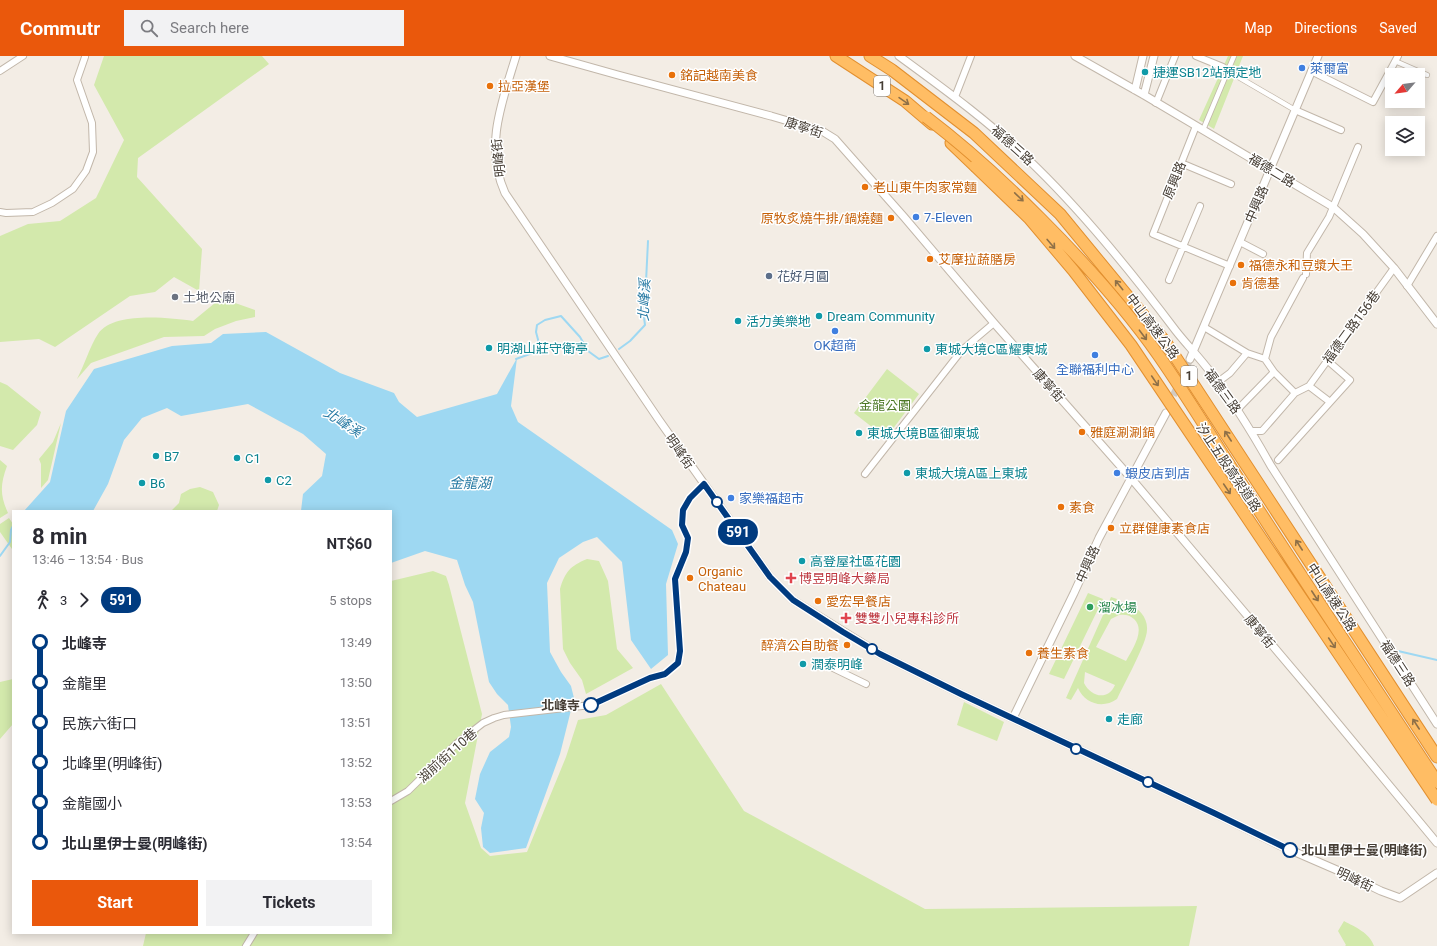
<!DOCTYPE html>
<html lang="en">
<head>
<meta charset="utf-8">
<style>
	:root { --surface:#fff; --page:#f2f2f3; --text:#2b2b33; --muted:#7c7c81; --accent:#ea580c }
	body { margin:0; font-family:Roboto,"Noto Sans TC",sans-serif; background:var(--page); color:var(--text); height:100vh; display:flex; flex-direction:column; font-size:15px; white-space:nowrap }
	* { box-sizing:border-box; margin:0 }
	p { font-size:13px; color:var(--muted) }
	.icon { flex:none; width:22px; height:22px; fill:none; stroke:currentColor; stroke-width:2; stroke-linecap:round; stroke-linejoin:round }
	.map { position:relative; flex:1; overflow:hidden }
	.panel { position:absolute; left:12px; top:454px; width:380px; height:424px; display:flex; flex-direction:column; background:var(--surface); border-radius:0px; box-shadow:0 2px 10px #0003 }
	.panel>* { flex:none }
	.badge { padding:0 8px; border-radius:13px; font-size:14px; line-height:26px }
	.needle { width:26px; rotate:242deg }
	.controls { position:absolute; left:1385px; top:12px; display:grid; gap:8px }
	.controls a { display:grid; place-items:center; width:40px; height:40px; border-radius:0px; background:var(--surface); box-shadow:0 2px 10px #0003; font-size:20px }
	.map>.badge { position:absolute; translate:-50% -50%; box-shadow:0 0 0 2px #fff }
	.legs { display:flex; align-items:center; gap:6px; height:44px; padding:0 20px; font-size:13px }
	.legs p { margin-inline-start:auto }
	.headline { display:flex; align-items:center; justify-content:space-between; height:68px; padding:0 20px }
	h1 { font-size:22px; font-weight:700; line-height:30px }
	.cta { display:flex; gap:8px; margin-top:auto; padding:8px 20px }
	.cta a { flex:1; height:46px; border-radius:0px; background:var(--accent); color:#fff; font-size:16px; font-weight:700; line-height:46px; text-align:center }
	.cta a+a { background:var(--page); color:var(--text) }
	ul { padding:0 20px; list-style:none }
	li { display:flex; align-items:center; gap:14px; height:40px; font-size:15px }
	li i { display:grid; place-items:center; width:6px; height:100%; margin:0 5px; background:currentColor }
	li i::after { content:''; width:10px; height:10px; margin:-5px; border:3px solid; border-radius:50%; background:var(--surface) }
	li p { margin-inline-start:auto }
	li:first-child i { background:linear-gradient(#0000 50%,currentColor 0) }
	li:last-child i { background:linear-gradient(currentColor 50%,#0000 0) }
	header { display:flex; align-items:center; gap:24px; box-sizing:border-box; height:56px; padding:0 20px; background:var(--accent); color:#fff }
	header strong { font-size:19px }
	nav { display:flex; gap:22px; margin-inline-start:auto; font-size:14px }
	.search { width:280px; height:36px; background:var(--page); display:flex; align-items:center; gap:10px; box-sizing:border-box; padding:0 14px; border-radius:0px; color:var(--muted); font-size:15px }
	.map>svg:first-child { display:block }
	.green { fill:#d3e9ac; fill-rule:evenodd }
	.water { fill:#9ed8f2 }
	.lines { fill:none; stroke-linecap:round; stroke-linejoin:round }
	.stream { stroke:#9ed8f2; stroke-width:2 }
	.tertiary-tunnel { stroke:#d0cac2; stroke-width:7; stroke-dasharray:7 3.5; stroke-linecap:butt }
	.pedestrian-casing { stroke:#c2b7aa; stroke-width:6 }
	.minor-casing { stroke:#c2b7aa; stroke-width:8 }
	.tertiary-casing { stroke:#c2b7aa; stroke-width:9 }
	.motorway-casing { stroke:#e29030; stroke-width:13 }
	.pedestrian { stroke:#fff; stroke-width:4.5 }
	.minor { stroke:#fff; stroke-width:6 }
	.tertiary { stroke:#fff; stroke-width:7 }
	.motorway { stroke:#ffbd64; stroke-width:11 }
	.motorway-bridge-casing { stroke:#e29030; stroke-width:13; stroke-linecap:butt }
	.motorway-bridge { stroke:#ffbd64; stroke-width:11 }
	.oneway { stroke:#8f7047 }
	.line-1-casing { stroke:#fff; stroke-width:9 }
	.line-1 { stroke:#003b80; stroke-width:6 }
	.shop-dot { fill:#3f7fe0; stroke:#fff; stroke-width:1.5 }
	.culture-dot { fill:#0f9aa8; stroke:#fff; stroke-width:1.5 }
	.food-dot { fill:#e8710a; stroke:#fff; stroke-width:1.5 }
	.service-dot { fill:#5c6f8a; stroke:#fff; stroke-width:1.5 }
	.worship-dot { fill:#6b7280; stroke:#fff; stroke-width:1.5 }
	.stop-1-dot { fill:#fff; stroke:#003b80; stroke-width:2 }
	.health-dot { fill:#e0444e; stroke:#fff; stroke-width:1.5 }
	.leisure-dot { fill:#2e9e5b; stroke:#fff; stroke-width:1.5 }
	.labels { text-anchor:middle; stroke-width:3; stroke-linejoin:round; paint-order:stroke }
	.shield { fill:#fff; stroke:#7d7771; stroke-width:1 }
	.shield-label { font-size:12px; font-weight:bold; fill:#453d34 }
	.shop-label { font-size:13px; fill:#366cbe; stroke:#fff; text-anchor:start }
	.culture-label { font-size:13px; fill:#0d838f; stroke:#fff; text-anchor:start }
	.food-label { font-size:13px; fill:#c56008; stroke:#fff; text-anchor:start }
	.street-label { font-size:13px; fill:#453d34; stroke:#fff }
	.service-label { font-size:13px; fill:#4e5e75; stroke:#fff; text-anchor:start }
	.worship-label { font-size:13px; fill:#5b616d; stroke:#fff; text-anchor:start }
	.park-label { font-size:13px; fill:#4d7926; stroke:#fff }
	.health-label { font-size:13px; fill:#be3a42; stroke:#fff; text-anchor:start }
	.leisure-label { font-size:13px; fill:#27864d; stroke:#fff; text-anchor:start }
	.stop-label { font-size:13px; font-weight:bold; fill:#453d34; stroke:#fff; text-anchor:end }
	.water-label { font-size:14px; font-style:italic; fill:#287ba4; stroke:#fff }
</style>
</head>
<body>
<header>
<strong>Commutr</strong>
<div class="search"><svg class="icon" aria-label="search" viewBox="0 0 24 24"><circle cx="10" cy="10" r="6"/><path d="M15 15l6 6"/></svg>Search here</div>
<nav><a>Map</a><a>Directions</a><a>Saved</a></nav>
</header>
<div class="map">
<svg width="1437" height="890" viewBox="0 0 1437 890">
	<rect width="100%" height="100%" fill="#f3ede5"/>
	<path class="green" d="M104,0H262L269,8L138,102L137,121L202,193L199,235L174,221L155,236L130,240L55,291L39,283L0,286V180L28,168L60,165L96,142L124,84L94,29Z
		M1228,0H1243L1214,73L1199,64Z
		M221,242L255,254V261L236,265L215,273L204,280L164,281L91,307L77,323C84,310 90,290 98,278C114,255 169,262 193,265Z
		M887,313L919,338L886,382L854,357Z
		M0,326L7,329L41,356L37,369L13,394L0,390Z
		M61,367L48,424L41,432V408L39,403L53,386Z
		M0,404L7,410C0,429 0,439 8,457L0,462Z
		M200,431L213,436L219,449L217,455H171L179,447L181,438L190,433Z
		M9,462L13,468L12,493L0,476V468Z
		M587,503L599,505L608,525L617,593L633,612L586,638L582,624L570,607L563,593L560,533C565,516 570,510 587,503Z
		M433,515L446,520L449,529L482,658L465,747L481,792L490,800L527,796L566,701L578,664L606,659L661,628L744,755L925,853L1197,850L1189,890H143L146,877H391V525Z
		M1088,537L1103,543L1064,623L1049,618Z
		M1111,541L1117,543L1115,548L1117,551L1128,548C1139,552 1148,562 1147,574C1147,587 1124,628 1117,643C1103,653 1085,648 1078,632L1071,644L1066,642ZM1119,559C1125,558 1130,559 1134,563C1146,574 1132,594 1126,605L1096,591L1111,563ZM1085,616L1115,629C1108,645 1091,641 1084,627Z
		M13,623V668L0,683V626Z
		M964,646L1004,666L997,685L957,669Z
		M1344,865C1355,871 1370,877 1374,890H1345L1346,889L1338,875Z"/>
	<path class="water" d="M266,276L340,317L394,337L399,346L417,361L497,338L517,302L511,350L518,366L672,474L678,488L666,528L668,599L651,613L631,584L622,506L597,481L583,486L559,502L547,527L550,596L561,616L571,630L574,642L560,698L526,792L490,797L483,791L481,772L484,757L475,743L480,718L490,696L509,681L511,671L508,649L497,638L489,626L473,546L465,529L457,504L425,495L391,507V455H301L303,438L322,420L326,398L303,378L248,348L181,360L167,352L142,362L124,384L108,428L93,455H24L50,426L66,355L94,313L172,290L211,287L223,278Z"/>
	<g class="lines">
		<path class="stream" d="M619,293L630,285L645,269L642,246L646,226L648,185
			M516,303L538,295L540,291L536,276L537,269L545,264L561,260L580,281L588,295L599,303L608,300
			M0,500L10,486L11,474L13,470
			M1398,595L1437,604"/>
		<path class="tertiary-tunnel" d="M1169,349L1190,303"/>
		<defs>
			<path id="pedestrian" d="M1395,5L1427,19
				M1228,15L1295,54
				M1203,74L1234,0"/>
			<path id="minor" d="M1196,0L1223,11L1228,15
				M0,15L23,0
				M1311,15L1373,46L1398,0
				M955,41L971,0
				M1156,47L1175,0
				M1295,54L1341,74
				M1196,70L1153,178L1230,210
				M1181,107L1231,128
				M0,156L6,157L33,156L52,147L73,133L86,115L93,96L92,67L77,24L85,1
				M1240,186L1263,198
				M1306,218L1307,197L1329,161L1358,91
				M1169,224L1200,150
				M1407,230L1437,180
				M1204,271L1247,297
				M1265,303L1271,281L1303,222
				M1265,303L1274,316L1295,337L1309,330L1330,346
				M1218,326L1230,317L1247,297L1265,303
				M1309,330L1394,212
				M1237,354L1274,316
				M1252,375H1262L1295,337
				M1278,404L1350,324L1328,305
				M865,418L962,294L994,267
				M833,612L866,628
				M391,745L408,735L456,688L483,667L494,662L504,659L591,649L650,622L665,618L678,607L680,595L675,523L686,496L688,482L682,469L683,454L690,442L704,428
				M246,890L254,877"/>
			<path id="tertiary" d="M516,0C502,46 484,90 505,137L659,364L770,521L793,544L880,598L961,638L1214,757L1279,789L1346,818L1381,835L1400,842L1437,817
				M550,0L618,19L771,60L822,75L835,83L904,161L994,267L1130,421L1311,635L1437,787
				M899,0C947,35 995,70 1037,112C1088,162 1133,218 1176,275C1187,289 1200,302 1211,317C1234,346 1253,378 1271,410L1437,668
				M1075,0L1144,39L1333,151L1363,178L1394,212L1437,268
				M1135,34L1143,0
				M1144,39L1154,0
				M1190,303L1318,0
				M1013,662L1074,537L1099,482L1166,357"/>
			<path id="motorway" d="M836,0L905,45L932,68
				M870,0L892,14L974,77L1060,158L1167,288L1437,701
				M951,87L975,110"/>
		</defs>
		<use href="#pedestrian" class="pedestrian-casing"/>
		<use href="#minor" class="minor-casing"/>
		<use href="#tertiary" class="tertiary-casing"/>
		<use href="#motorway" class="motorway-casing"/>
		<use href="#pedestrian" class="pedestrian"/>
		<use href="#minor" class="minor"/>
		<use href="#tertiary" class="tertiary"/>
		<use href="#motorway" class="motorway"/>
		<defs>
			<path id="motorway-bridge" d="M926,61C967,92 1004,126 1040,162C1083,205 1124,250 1159,300C1191,346 1220,395 1251,442C1312,537 1375,631 1437,726
				M975,110L1029,162L1073,214L1131,289L1437,744"/>
		</defs>
		<use href="#motorway-bridge" class="motorway-bridge-casing"/>
		<use href="#motorway-bridge" class="motorway-bridge"/>
	</g>
	<defs><path id="oneway-shaft" d="M-6 0H5M1.5-3L5.5 0L1.5 3" fill="none" stroke-width="1.6" stroke-linecap="round" stroke-linejoin="round"/></defs>
	<g class="oneway">
		<use href="#oneway-shaft" transform="translate(904 45) rotate(35)"/>
		<use href="#oneway-shaft" transform="translate(1019 141) rotate(44)"/>
		<use href="#oneway-shaft" transform="translate(1051 188) rotate(50)"/>
		<use href="#oneway-shaft" transform="translate(1119 229) rotate(-129)"/>
		<use href="#oneway-shaft" transform="translate(1143 279) rotate(53)"/>
		<use href="#oneway-shaft" transform="translate(1155 325) rotate(56)"/>
		<use href="#oneway-shaft" transform="translate(1228 380) rotate(-123)"/>
		<use href="#oneway-shaft" transform="translate(1227 433) rotate(56)"/>
		<use href="#oneway-shaft" transform="translate(1299 489) rotate(-123)"/>
		<use href="#oneway-shaft" transform="translate(1315 540) rotate(57)"/>
		<use href="#oneway-shaft" transform="translate(1332 587) rotate(56)"/>
		<use href="#oneway-shaft" transform="translate(1416 668) rotate(-123)"/>
	</g>
	<g class="lines">
		<defs>
			<path id="line-1" d="M591,649L650,622L665,618L678,607L680,595L675,523L686,496L688,482L682,469L683,454L690,442L704,428L770,521L793,544L843,576L880,598L961,638L1214,757L1290,794"/>
		</defs>
		<use href="#line-1" class="line-1-casing"/>
		<use href="#line-1" class="line-1"/>
	</g>
	<g class="shop-dot">
		<circle cx="1302" cy="12" r="4"/>
		<circle cx="916" cy="161" r="4"/>
		<circle cx="835" cy="275" r="4"/>
		<circle cx="1095" cy="299" r="4"/>
		<circle cx="1117" cy="417" r="4"/>
		<circle cx="731" cy="442" r="4"/>
	</g>
	<g class="culture-dot">
		<circle cx="1145" cy="16" r="4"/>
		<circle cx="819" cy="260" r="4"/>
		<circle cx="738" cy="265" r="4"/>
		<circle cx="489" cy="292" r="4"/>
		<circle cx="927" cy="293" r="4"/>
		<circle cx="859" cy="377" r="4"/>
		<circle cx="156" cy="400" r="4"/>
		<circle cx="237" cy="402" r="4"/>
		<circle cx="907" cy="417" r="4"/>
		<circle cx="268" cy="424" r="4"/>
		<circle cx="142" cy="427" r="4"/>
		<circle cx="802" cy="505" r="4"/>
		<circle cx="803" cy="608" r="4"/>
		<circle cx="1109" cy="663" r="4"/>
	</g>
	<g class="food-dot">
		<circle cx="672" cy="19" r="4"/>
		<circle cx="490" cy="30" r="4"/>
		<circle cx="865" cy="131" r="4"/>
		<circle cx="891" cy="162" r="4"/>
		<circle cx="930" cy="203" r="4"/>
		<circle cx="1241" cy="209" r="4"/>
		<circle cx="1233" cy="227" r="4"/>
		<circle cx="1082" cy="376" r="4"/>
		<circle cx="1061" cy="451" r="4"/>
		<circle cx="1111" cy="472" r="4"/>
		<circle cx="690" cy="522" r="4"/>
		<circle cx="818" cy="545" r="4"/>
		<circle cx="847" cy="589" r="4"/>
		<circle cx="1029" cy="597" r="4"/>
	</g>
	<circle class="service-dot" cx="769" cy="220" r="4"/>
	<circle class="worship-dot" cx="175" cy="241" r="4"/>
	<g class="stop-1-dot">
		<circle cx="717" cy="446" r="5"/>
		<circle cx="872" cy="593" r="5"/>
		<circle cx="591" cy="649" r="7"/>
		<circle cx="1076" cy="693" r="5"/>
		<circle cx="1148" cy="726" r="5"/>
		<circle cx="1290" cy="794" r="7"/>
	</g>
	<g class="health-dot">
		<path d="M789 516h4v4h4v4h-4v4h-4v-4h-4v-4h4z"/>
		<path d="M844 556h4v4h4v4h-4v4h-4v-4h-4v-4h4z"/>
	</g>
	<circle class="leisure-dot" cx="1090" cy="551" r="4"/>
	<g class="labels">
		<g class="shield">
			<rect x="874" y="20" width="16" height="20" rx="3"/>
			<rect x="1181" y="310" width="16" height="20" rx="3"/>
		</g>
		<g class="shield-label">
			<text x="882" y="34">1</text>
			<text x="1189" y="324">1</text>
		</g>
		<g class="shop-label">
			<text x="1310" y="17">萊爾富</text>
			<text x="924" y="166">7-Eleven</text>
			<text x="835" y="294" text-anchor="middle">OK超商</text>
			<text x="1095" y="318" text-anchor="middle">全聯福利中心</text>
			<text x="1125" y="422">蝦皮店到店</text>
			<text x="739" y="447">家樂福超市</text>
		</g>
		<g class="culture-label">
			<text x="1153" y="21">捷運SB12站預定地</text>
			<text x="827" y="265">Dream Community</text>
			<text x="746" y="270">活力美樂地</text>
			<text x="497" y="297">明湖山莊守衛亭</text>
			<text x="935" y="298">東城大境C區耀東城</text>
			<text x="867" y="382">東城大境B區御東城</text>
			<text x="164" y="405">B7</text>
			<text x="245" y="407">C1</text>
			<text x="915" y="422">東城大境A區上東城</text>
			<text x="276" y="429">C2</text>
			<text x="150" y="432">B6</text>
			<text x="810" y="510">高登屋社區花園</text>
			<text x="811" y="613">潤泰明峰</text>
			<text x="1117" y="668">走廊</text>
		</g>
		<g class="food-label">
			<text x="680" y="24">銘記越南美食</text>
			<text x="498" y="35">拉亞漢堡</text>
			<text x="873" y="136">老山東牛肉家常麵</text>
			<text x="883" y="167" text-anchor="end">原牧炙燒牛排/鍋燒麵</text>
			<text x="938" y="208">艾摩拉蔬膳房</text>
			<text x="1249" y="214">福德永和豆漿大王</text>
			<text x="1241" y="232">肯德基</text>
			<text x="1090" y="381">雅庭涮涮鍋</text>
			<text x="1069" y="456">素食</text>
			<text x="1119" y="477">立群健康素食店</text>
			<text x="698" y="520">Organic<tspan x="698" dy="15">Chateau</tspan></text>
			<text x="826" y="550">愛宏早餐店</text>
			<text x="839" y="594" text-anchor="end">醉濟公自助餐</text>
			<text x="1037" y="602">養生素食</text>
		</g>
		<g class="street-label">
			<text transform="translate(804 71) rotate(18)" y="5">康寧街</text>
			<text transform="translate(1013 89) rotate(42)" y="5">福德三路</text>
			<text transform="translate(498 102) rotate(-96)" y="5">明峰街</text>
			<text transform="translate(1272 114) rotate(31)" y="5">福德二路</text>
			<text transform="translate(1174 124) rotate(-68)" y="5">原興路</text>
			<text transform="translate(1256 148) rotate(-67)" y="5">中興路</text>
			<text transform="translate(1153 270) rotate(53)" y="5">中山高速公路</text>
			<text transform="translate(1351 271) rotate(-54)" y="5">福德二路156巷</text>
			<text transform="translate(1049 329) rotate(48)" y="5">康寧街</text>
			<text transform="translate(1223 335) rotate(54)" y="5">福德三路</text>
			<text transform="translate(680 395) rotate(55)" y="5">明峰街</text>
			<text transform="translate(1229 411) rotate(56)" y="5">汐止五股高架道路</text>
			<text transform="translate(1087 508) rotate(-66)" y="5">中興路</text>
			<text transform="translate(1332 541) rotate(57)" y="5">中山高速公路</text>
			<text transform="translate(1260 575) rotate(50)" y="5">康寧街</text>
			<text transform="translate(1398 607) rotate(57)" y="5">福德三路</text>
			<text transform="translate(447 699) rotate(-42)" y="5">湖前街110巷</text>
			<text transform="translate(1355 823) rotate(25)" y="5">明峰街</text>
		</g>
		<g class="service-label">
			<text x="777" y="225">花好月圓</text>
		</g>
		<g class="worship-label">
			<text x="183" y="246">土地公廟</text>
		</g>
		<g class="park-label">
			<text x="885" y="354">金龍公園</text>
		</g>
		<g class="health-label">
			<text x="799" y="527">博昱明峰大藥局</text>
			<text x="855" y="567">雙雙小兒專科診所</text>
		</g>
		<g class="leisure-label">
			<text x="1098" y="556">溜冰場</text>
		</g>
		<g class="stop-label">
			<text x="580" y="654">北峰寺</text>
			<text x="1301" y="799" text-anchor="start">北山里伊士曼(明峰街)</text>
		</g>
		<g class="water-label">
			<text transform="translate(644 244) rotate(-88)" y="5">北峰溪</text>
			<text transform="translate(343 366) rotate(32)" y="5">北峰溪</text>
			<text x="470" y="432">金龍湖</text>
		</g>
	</g>
</svg>
<div class="controls">
<a><svg class="needle" viewBox="-14 -14 28 28"><path d="M0-13l5 13h-10z" fill="#e53935"/><path d="M0 13l5-13h-10z" fill="#7c7c81"/></svg></a>
<a><svg class="icon" aria-label="layers" viewBox="0 0 24 24"><path d="M12 4l9 5-9 5-9-5zM3 14l9 5 9-5"/></svg></a>
</div>
<b class="badge" style="left:738px;top:476px;background:#003b80;color:#fff">591</b>
<section class="panel">
<div class="headline"><div><h1>8 min</h1><p>13:46 – 13:54 · Bus</p></div><b>NT$60</b></div>
<div class="legs"><svg class="icon" aria-label="walk" viewBox="0 0 24 24"><circle cx="13" cy="4" r="2"/><path d="M13 8l-2 6 4 7M11 14l-3 7M7 12l3-4h3l4 4"/></svg>3<svg class="icon" aria-label="forward" viewBox="0 0 24 24"><path d="M9 5l7 7-7 7"/></svg><b class="badge" style="background:#003b80;color:#fff">591</b><p>5 stops</p></div>
<ul>
<li><i style="color:#003b80"></i><b>北峰寺</b><p>13:49</p></li>
<li><i style="color:#003b80"></i><span>金龍里</span><p>13:50</p></li>
<li><i style="color:#003b80"></i><span>民族六街口</span><p>13:51</p></li>
<li><i style="color:#003b80"></i><span>北峰里(明峰街)</span><p>13:52</p></li>
<li><i style="color:#003b80"></i><span>金龍國小</span><p>13:53</p></li>
<li><i style="color:#003b80"></i><b>北山里伊士曼(明峰街)</b><p>13:54</p></li>
</ul>
<div class="cta"><a>Start</a><a>Tickets</a></div>
</section>
</div>
</body>
</html>
